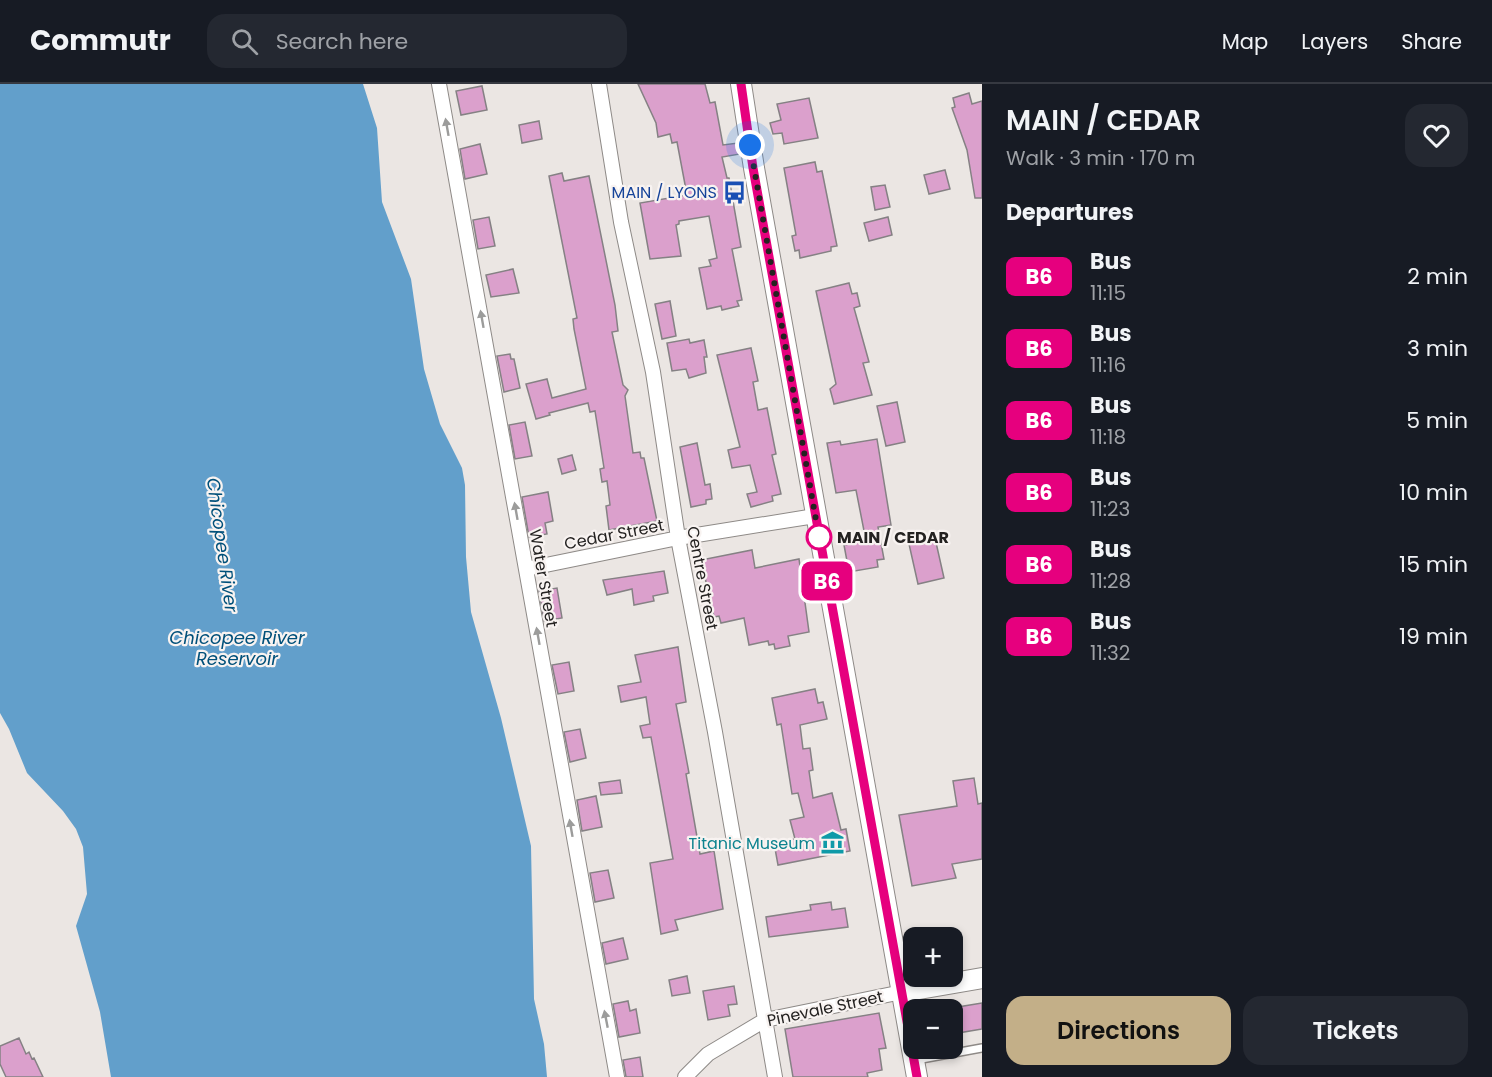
<!DOCTYPE html>
<html lang="en">
<head>
<meta charset="utf-8">
<style>
	:root { --surface:#171b24; --page:#242831; --text:#f1f3f6; --muted:#9ea1a6; --line:#363941; --accent:#c3af88 }
	body { margin:0; font-family:Poppins,sans-serif; background:var(--page); color:var(--text); height:100vh; display:flex; flex-direction:column; font-size:22px; white-space:nowrap }
	* { box-sizing:border-box; margin:0 }
	p { font-size:20px; color:var(--muted) }
	.icon { flex:none; width:33px; height:33px; fill:none; stroke:currentColor; stroke-width:2; stroke-linecap:round; stroke-linejoin:round }
	.map { position:relative; flex:1; overflow:hidden }
	.panel { display:flex; flex-direction:column; background:var(--surface); width:510px }
	.panel>* { flex:none }
	.badge { padding:0 12px; border-radius:9px; font-size:21px; line-height:39px }
	.buttons { position:absolute; left:903px; top:843px; display:grid; gap:12px }
	.buttons a { display:grid; place-items:center; width:60px; height:60px; border-radius:12px; background:var(--surface); box-shadow:0 3px 9px #0003; font-size:30px }
	.you { position:absolute; width:30px; height:30px; margin:-15px; border:4px solid #fff; border-radius:50%; background:#1a73e8; box-shadow:0 0 0 9px #1a73e833 }
	.map>.badge { position:absolute; translate:-50% -50%; box-shadow:0 0 0 3px #fff }
	h2 { padding:0 24px; font-size:22px; line-height:54px }
	.round { display:grid; place-items:center; flex:none; width:63px; height:63px; border-radius:18px; background:var(--page) }
	.summary { display:flex; align-items:center; justify-content:space-between; height:102px; padding:0 24px }
	h1 { font-size:28px; font-weight:600; line-height:45px }
	.action { display:flex; gap:12px; margin-top:auto; padding:12px 24px }
	.action a { flex:1; height:69px; border-radius:18px; background:var(--accent); color:#111; font-size:24px; font-weight:600; line-height:69px; text-align:center }
	.action a+a { background:var(--page); color:var(--text) }
	ul { padding:0; list-style:none }
	li { display:flex; align-items:center; gap:18px; height:72px; padding:0 24px }
	li div { flex:1 }
	li b { display:block; font-size:22px }
	li em { font-style:normal }
	li .badge { min-width:66px; font-weight:700; text-align:center }
	header { display:flex; align-items:center; gap:36px; box-sizing:border-box; height:84px; padding:0 30px; background:var(--surface); border-bottom:2px solid var(--line) }
	header strong { font-size:28px }
	nav { display:flex; gap:33px; margin-inline-start:auto; font-size:21px }
	.search { width:420px; height:54px; background:var(--page); display:flex; align-items:center; gap:15px; box-sizing:border-box; padding:0 21px; border-radius:18px; color:var(--muted); font-size:22px }
	main { display:flex; flex:1; min-height:0 }
	.map>svg:first-child { display:block }
	.water { fill:#629fcb }
	.building { fill:#dba0cc; stroke:#858184; stroke-width:1.5 }
	.lines { fill:none; stroke-linecap:round; stroke-linejoin:round }
	.lane-casing { stroke:#8e8a87; stroke-width:10 }
	.street-casing { stroke:#8e8a87; stroke-width:16 }
	.secondary-casing { stroke:#8e8a87; stroke-width:22 }
	.lane { stroke:#fff; stroke-width:7 }
	.street { stroke:#fff; stroke-width:14 }
	.secondary { stroke:#fff; stroke-width:20 }
	.oneway { fill:#9c9c9b }
	.line-casing { stroke:#fff; stroke-width:14 }
	.line { stroke:#e6007e; stroke-width:9 }
	.walk { stroke:#242221; stroke-width:6; stroke-dasharray:0 10.8 }
	.stop-dot { fill:#fff; stroke:#e6007e; stroke-width:3 }
	.labels { text-anchor:middle; stroke-width:4.5; stroke-linejoin:round; paint-order:stroke }
	.transit-label { font-size:16px; fill:#164399; stroke:#f8f3f1; text-anchor:end }
	.street-label { font-size:16px; fill:#242221; stroke:#f8f3f1 }
	.stop-label { font-size:16px; font-weight:bold; fill:#242221; stroke:#f8f3f1; text-anchor:start }
	.culture-label { font-size:16px; fill:#0d838f; stroke:#f8f3f1; text-anchor:end }
	.water-label { font-size:18px; font-style:italic; fill:#00507a; stroke:#f8f3f1 }
</style>
</head>
<body>
<header>
<strong>Commutr</strong>
<div class="search"><svg class="icon" aria-label="search" viewBox="0 0 24 24"><circle cx="10" cy="10" r="6"/><path d="M15 15l6 6"/></svg>Search here</div>
<nav><a>Map</a><a>Layers</a><a>Share</a></nav>
</header>
<main>
<div class="map">
<svg width="982" height="993" viewBox="0 0 982 993">
	<rect width="100%" height="100%" fill="#ebe6e3"/>
	<path class="water" d="M0,0H363L377,44L382,118L411,195L424,285L440,340L462,384L465,401L466,473L471,528L501,634L531,762L534,915L544,960L547,993H111L100,928L76,842L87,810L83,763L76,745L63,727L27,689L9,645L0,629Z"/>
	<path class="building" d="M638,0H705L710,19L715,18L723,61L738,59L740,70L722,73L727,94H729L741,163L732,165L742,216L737,217L739,222L722,226L721,222L707,225L699,184L711,182L709,176L717,174L709,132L679,137V140L676,141L681,172L650,175L640,119L687,111L677,58L672,59L670,50L658,53L656,39Z
		M482,2L487,26L461,31L456,7Z
		M969,9L972,20L982,17V114H975L967,66L952,24L955,23L953,14Z
		M809,14L818,54L784,60L782,49L773,50L770,39L781,36L777,20Z
		M539,37L542,55L522,59L519,41Z
		M480,60L487,90L465,95L460,65Z
		M815,78L817,88L822,87L837,162L831,163V167L800,174L799,166L795,167L792,152L796,151L784,84Z
		M945,86L950,105L929,110L924,91Z
		M562,89L564,97L589,92L615,221L618,247L612,248L623,301L628,306L625,312L633,369L640,368L641,374H644L657,437L609,446L606,422L610,421L607,397L602,398L600,385L604,384L595,327L590,328L588,319L549,329L550,331L536,335L526,300L547,295L552,314L586,305L574,245L573,235L577,234L549,92Z
		M885,101L890,123L875,126L871,103Z
		M489,133L495,162L478,165L473,136Z
		M888,133L892,151L869,157L864,139Z
		M513,185L519,209L491,213L486,191Z
		M849,199L852,210L857,209L860,222L854,224L869,278L863,279L872,311L834,320L830,305L836,300L816,207Z
		M670,217L676,252L662,255L655,220Z
		M689,255L690,259L704,256L707,273H704L706,289L689,294L686,285L672,287L667,259Z
		M751,264L758,297L753,298L758,326L767,324L776,370L772,371L781,410L772,412L773,417L751,423L747,410L757,408L750,381L732,384L728,366L740,363L717,271Z
		M510,270L511,275H514L520,304L504,308L497,272Z
		M897,318L905,358L886,362L877,322Z
		M525,338L532,372L515,375L509,341Z
		M877,355L891,441L878,443L884,475L877,476L878,483L849,488L844,461L866,457L856,406L836,409L827,359L840,357L841,361Z
		M697,359L705,401L710,400L712,415L706,416V420L691,423L680,363Z
		M572,371L576,386L562,390L558,375Z
		M548,408L553,437L545,439L547,450L529,453L522,413Z
		M935,454L944,494L918,500L909,460Z
		M752,466L755,484L799,475L809,548L788,552L790,562L775,565L774,560L769,561L768,557L749,561L744,534L721,539L719,532L714,533L701,476Z
		M664,487L668,509L653,512L654,517L634,521L632,505L607,511L603,496Z
		M557,504L562,534L544,537L539,507Z
		M678,563L686,618L676,620L689,689L686,690L700,770L714,767L723,825L675,836L678,846L661,850L650,779L673,775L651,653L643,654L640,642L650,640L646,613L621,618L618,602L641,598L635,571Z
		M569,578L574,607L558,610L552,581Z
		M815,605L818,619L823,618L827,635L800,641L803,665L810,664L813,686L809,687L813,714L832,709L841,746L846,745L850,767L778,781L774,759L795,755L790,736L804,733L798,709L792,710L781,640L777,641L772,614Z
		M580,645L586,674L570,678L564,648Z
		M974,694L978,720L982,719V775L952,780L956,794L912,802L899,731L957,722L953,697Z
		M620,696L622,709L601,711L599,699Z
		M596,712L602,743L582,747L577,716Z
		M608,786L614,814L595,818L590,789Z
		M831,818L832,826L845,824L848,843L769,853L766,833L811,826L810,821Z
		M623,854L628,875L606,880L602,859Z
		M687,892L690,909L672,912L669,896Z
		M734,902L737,920L728,921L730,932L708,936L703,907Z
		M628,917L630,927L636,925L640,949L619,953L613,920Z
		M982,919V945L952,950V924Z
		M879,929L886,964L879,965L882,986L867,989L868,993H793L785,945Z
		M19,954L26,970L29,968L32,975L34,974L43,993H6L0,980V962Z
		M640,973L643,993H626L623,976Z"/>
	<g class="lines">
		<defs>
			<path id="lane" d="M916,976L982,964"/>
			<path id="street" d="M439,0L617,993
				M599,0L621,138L653,288L678,454L715,648L775,993
				M526,485L678,454L815,432
				M685,993L708,970L765,936L902,908"/>
			<path id="secondary" d="M741,0L754,84L917,993
				M902,908L982,894"/>
		</defs>
		<use href="#lane" class="lane-casing"/>
		<use href="#street" class="street-casing"/>
		<use href="#secondary" class="secondary-casing"/>
		<use href="#lane" class="lane"/>
		<use href="#street" class="street"/>
		<use href="#secondary" class="secondary"/>
	</g>
	<defs><path id="oneway-solid" d="M-6-.8H1V-3.2L6.5 0L1 3.2V.8H-6Z" transform="scale(1.5)"/></defs>
	<g class="oneway">
		<use href="#oneway-solid" transform="translate(447 43) rotate(-100)"/>
		<use href="#oneway-solid" transform="translate(482 235) rotate(-100)"/>
		<use href="#oneway-solid" transform="translate(516 427) rotate(-100)"/>
		<use href="#oneway-solid" transform="translate(538 552) rotate(-100)"/>
		<use href="#oneway-solid" transform="translate(571 744) rotate(-100)"/>
		<use href="#oneway-solid" transform="translate(606 935) rotate(-101)"/>
	</g>
	<g class="lines">
		<defs>
			<path id="line" d="M741,0L753,84L917,993"/>
		</defs>
		<use href="#line" class="line-casing"/>
		<use href="#line" class="line"/>
		<path class="walk" d="M750,61L819,453"/>
	</g>
	<defs>
		<symbol id="bus-bare" viewBox="-9 -9 18 18"><path d="M-5-6H5V4H4V6H2V4H-2V6H-4V4H-5ZM-3.5-4V0h7V-4ZM-3.5 1.2v1.5H-2V1.2ZM2 1.2v1.5H3.5V1.2Z" fill="#1a4fb4" stroke="#f8f3f1" stroke-width="2.5" paint-order="stroke"/></symbol>
		<symbol id="museum-bare" viewBox="-9 -9 18 18"><path d="M0-6L6-3V-2H-6V-3ZM-5-1h2V3h-2ZM-1-1h2V3h-2ZM3-1h2V3H3ZM-6 4H6V6H-6Z" fill="#0f9aa8" stroke="#f8f3f1" stroke-width="2.5" paint-order="stroke"/></symbol>
	</defs>
	<g fill-rule="evenodd">
		<use href="#bus-bare" x="718" y="92" width="33" height="33"/>
		<use href="#museum-bare" x="816" y="742" width="33" height="33"/>
	</g>
	<circle class="stop-dot" cx="819" cy="453" r="12"/>
	<g class="labels">
		<g class="transit-label">
			<text x="717" y="114">MAIN / LYONS</text>
		</g>
		<g class="street-label">
			<text transform="translate(614 450) rotate(-11)" y="6">Cedar Street</text>
			<text transform="translate(544 494) rotate(80)" y="6">Water Street</text>
			<text transform="translate(703 494) rotate(79)" y="6">Centre Street</text>
			<text transform="translate(825 924) rotate(-12)" y="6">Pinevale Street</text>
		</g>
		<g class="stop-label">
			<text x="837" y="459">MAIN / CEDAR</text>
		</g>
		<g class="culture-label">
			<text x="815" y="765">Titanic Museum</text>
		</g>
		<g class="water-label">
			<text transform="translate(222 461) rotate(82)" y="6">Chicopee River</text>
			<text x="237" y="560">Chicopee River<tspan x="237" dy="21">Reservoir</tspan></text>
		</g>
	</g>
</svg>
<div class="buttons">
<a>+</a>
<a>−</a>
</div>
<div class="you" style="left:750px;top:61px"></div>
<b class="badge" style="left:827px;top:497px;background:#e6007e;color:#fff">B6</b>
</div>
<section class="panel">
<div class="summary"><div><h1>MAIN / CEDAR</h1><p>Walk · 3 min · 170 m</p></div><a class="round"><svg class="icon" aria-label="heart" viewBox="0 0 24 24"><path d="M12 20l-8-8c-3-5 5-10 8-4 3-6 11-1 8 4z"/></svg></a></div>
<h2>Departures</h2>
<ul>
<li><span class="badge" style="background:#e6007e;color:#fff">B6</span><div><b>Bus</b><p>11:15</p></div><em>2 min</em></li>
<li><span class="badge" style="background:#e6007e;color:#fff">B6</span><div><b>Bus</b><p>11:16</p></div><em>3 min</em></li>
<li><span class="badge" style="background:#e6007e;color:#fff">B6</span><div><b>Bus</b><p>11:18</p></div><em>5 min</em></li>
<li><span class="badge" style="background:#e6007e;color:#fff">B6</span><div><b>Bus</b><p>11:23</p></div><em>10 min</em></li>
<li><span class="badge" style="background:#e6007e;color:#fff">B6</span><div><b>Bus</b><p>11:28</p></div><em>15 min</em></li>
<li><span class="badge" style="background:#e6007e;color:#fff">B6</span><div><b>Bus</b><p>11:32</p></div><em>19 min</em></li>
</ul>
<div class="action"><a>Directions</a><a>Tickets</a></div>
</section>
</main>
</body>
</html>
